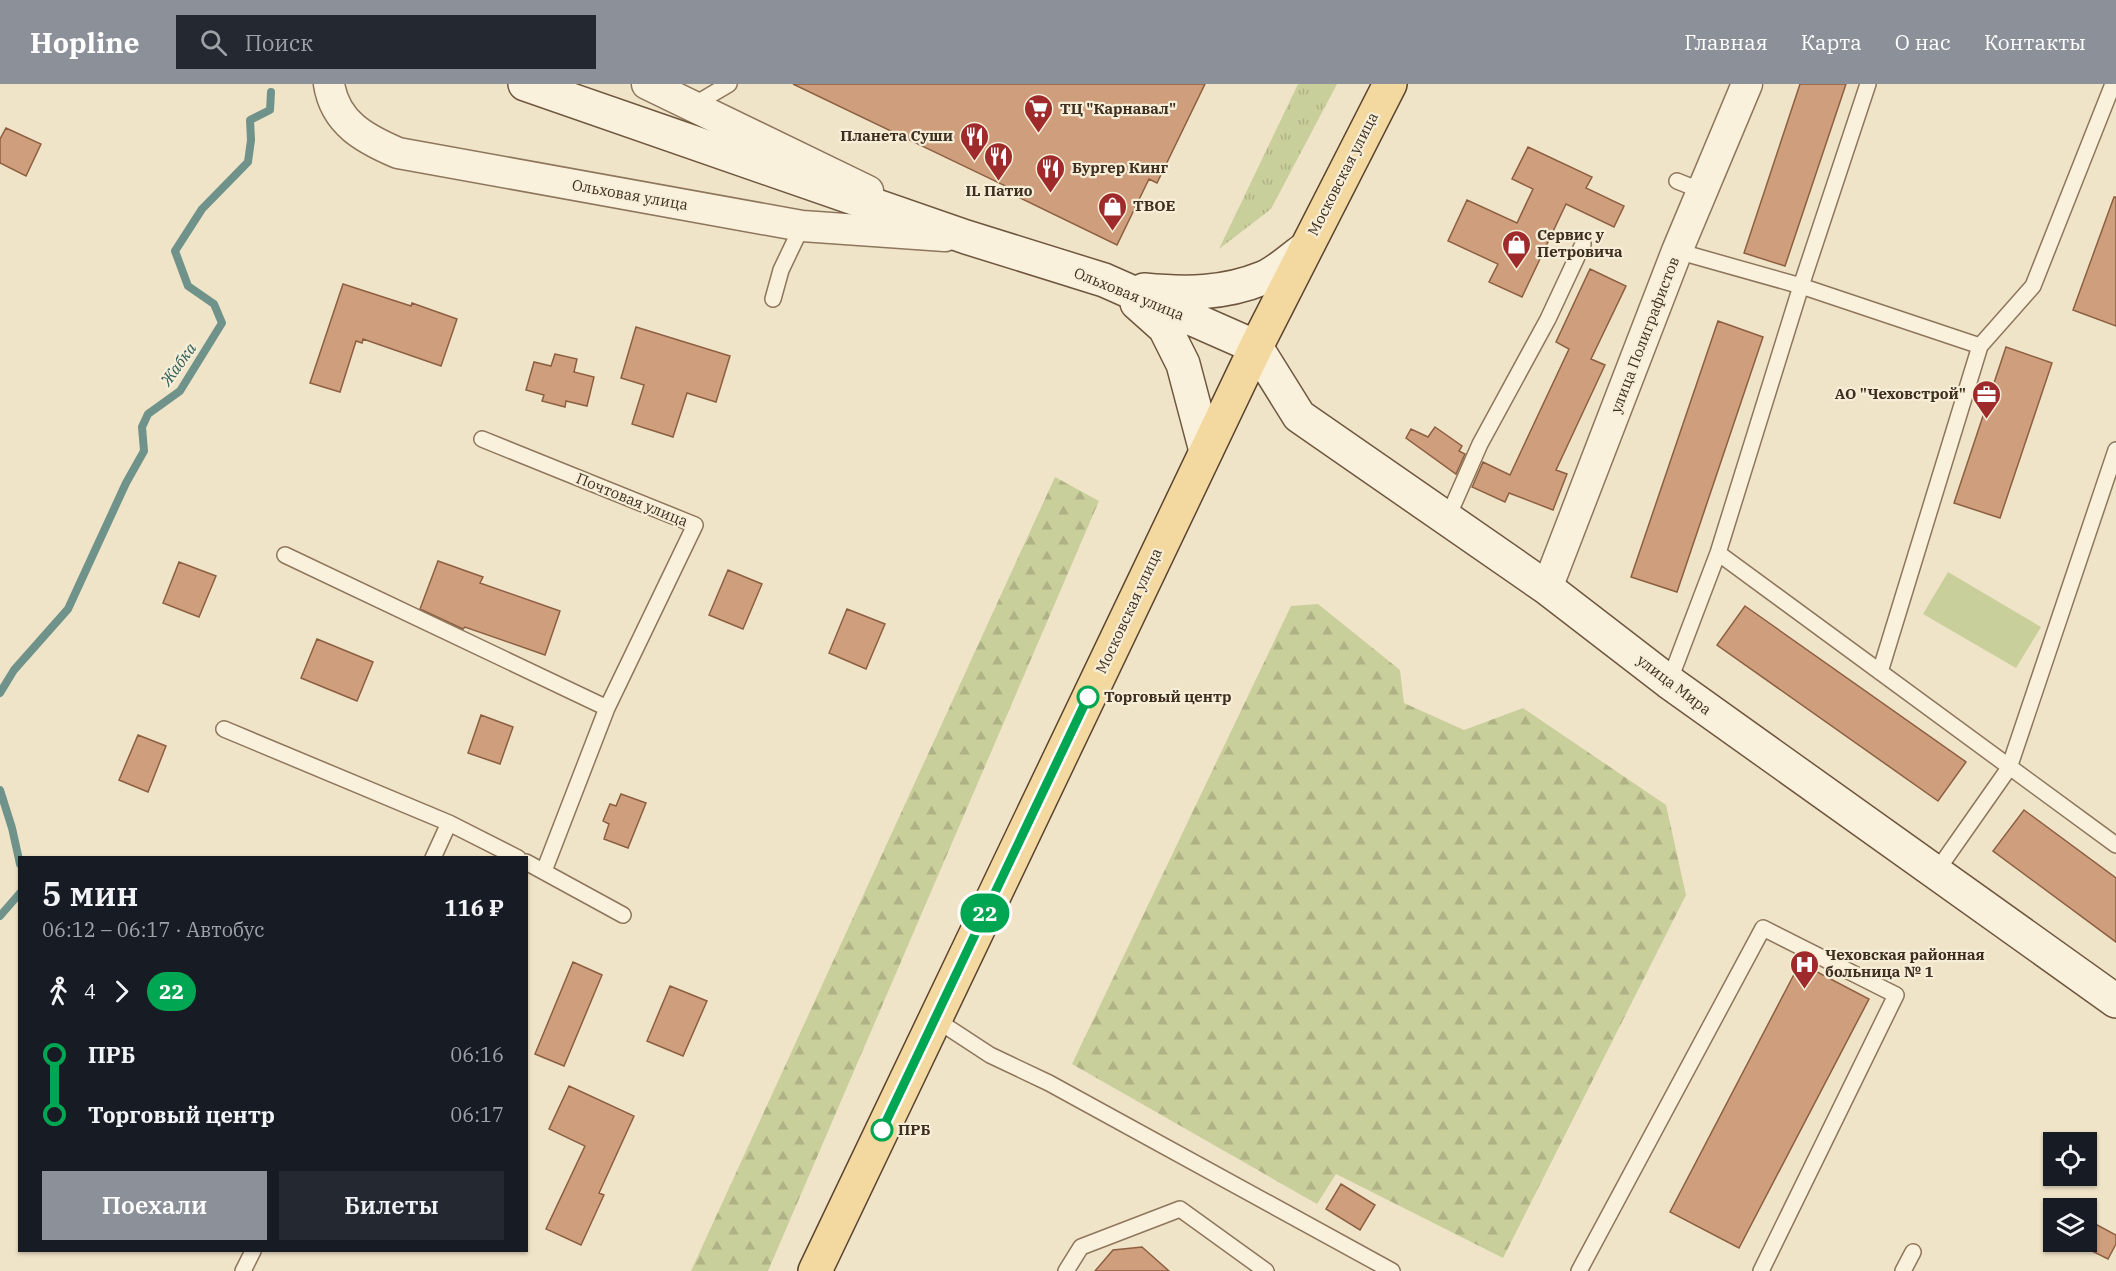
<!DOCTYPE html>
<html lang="ru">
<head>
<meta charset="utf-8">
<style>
	:root { --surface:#171b24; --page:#242831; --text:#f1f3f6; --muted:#9ea1a6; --accent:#8c9099 }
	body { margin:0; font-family:"IBM Plex Serif",serif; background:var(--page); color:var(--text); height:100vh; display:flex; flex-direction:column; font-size:22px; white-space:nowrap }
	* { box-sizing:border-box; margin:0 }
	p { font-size:20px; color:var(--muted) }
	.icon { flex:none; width:33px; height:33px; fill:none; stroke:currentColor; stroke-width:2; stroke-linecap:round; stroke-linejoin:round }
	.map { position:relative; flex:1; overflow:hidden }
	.details { position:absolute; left:18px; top:772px; width:510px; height:396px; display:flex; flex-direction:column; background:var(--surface); border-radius:0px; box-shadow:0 2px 4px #0004 }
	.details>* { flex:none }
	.badge { padding:0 12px; border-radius:20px; font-size:21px; line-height:39px }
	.fabs { position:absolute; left:2043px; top:1048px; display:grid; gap:12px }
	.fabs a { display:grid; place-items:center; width:54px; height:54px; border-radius:0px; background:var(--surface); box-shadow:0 2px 4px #0004; font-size:30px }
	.map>.badge { position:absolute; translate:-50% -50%; box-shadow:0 0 0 3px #fff }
	.legs { display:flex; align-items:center; gap:9px; height:66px; padding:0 24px; font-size:20px }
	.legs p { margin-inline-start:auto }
	.summary { display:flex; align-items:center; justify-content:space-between; height:102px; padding:0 24px }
	h1 { font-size:33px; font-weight:600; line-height:45px }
	.cta { display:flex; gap:12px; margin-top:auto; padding:12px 24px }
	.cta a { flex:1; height:69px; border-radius:0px; background:var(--accent); color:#fff; font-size:24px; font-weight:600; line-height:69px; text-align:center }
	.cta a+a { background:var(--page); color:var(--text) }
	ul { padding:0 24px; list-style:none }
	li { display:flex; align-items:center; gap:21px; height:60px; font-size:22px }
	li i { display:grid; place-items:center; width:9px; height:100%; margin:0 8px; background:currentColor }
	li i::after { content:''; width:15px; height:15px; margin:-8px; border:4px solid; border-radius:50%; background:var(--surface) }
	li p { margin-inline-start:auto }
	li:first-child i { background:linear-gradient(#0000 50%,currentColor 0) }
	li:last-child i { background:linear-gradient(currentColor 50%,#0000 0) }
	header { display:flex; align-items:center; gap:36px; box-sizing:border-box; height:84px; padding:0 30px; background:var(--accent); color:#fff }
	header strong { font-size:28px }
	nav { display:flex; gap:33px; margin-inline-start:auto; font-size:21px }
	.search { width:420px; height:54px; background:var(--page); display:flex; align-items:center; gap:15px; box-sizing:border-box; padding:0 21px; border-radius:0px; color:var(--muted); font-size:22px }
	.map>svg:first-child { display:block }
	.grass { fill:url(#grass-tufts) }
	.forest { fill:url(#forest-firs) }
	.pitch { fill:#c9cf9b }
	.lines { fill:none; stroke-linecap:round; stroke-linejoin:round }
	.stream { stroke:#6f938a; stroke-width:8 }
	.building { fill:#cf9f7d; stroke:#8d5f41; stroke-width:1.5 }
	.lane-casing { stroke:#8d765c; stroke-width:18 }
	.street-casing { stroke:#8d765c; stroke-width:33 }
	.secondary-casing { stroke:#6f573f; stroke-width:36 }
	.primary-casing { stroke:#5b4430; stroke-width:36 }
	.lane { stroke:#faf1dc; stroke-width:15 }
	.street { stroke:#faf1dc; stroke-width:30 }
	.secondary { stroke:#faf1dc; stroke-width:33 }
	.primary { stroke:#f3d9a0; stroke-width:33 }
	.line-1-casing { stroke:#fff; stroke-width:14 }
	.line-1 { stroke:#00a651; stroke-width:9 }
	.stop-1-dot { fill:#fff; stroke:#00a651; stroke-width:3 }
	.labels { text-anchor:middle; stroke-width:4.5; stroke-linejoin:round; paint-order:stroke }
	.poi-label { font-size:15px; font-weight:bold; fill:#3d2e20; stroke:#f7eed8; text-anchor:start }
	.street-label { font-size:15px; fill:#3d2e20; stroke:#f7eed8 }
	.stop-label { font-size:15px; font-weight:bold; fill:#3d2e20; stroke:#f7eed8; text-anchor:start }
	.water-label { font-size:16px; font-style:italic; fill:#2f5d5a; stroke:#f7eed8 }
</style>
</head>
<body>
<header>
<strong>Hopline</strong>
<div class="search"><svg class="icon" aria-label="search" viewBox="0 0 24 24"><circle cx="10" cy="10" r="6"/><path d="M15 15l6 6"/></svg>Поиск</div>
<nav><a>Главная</a><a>Карта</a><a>О нас</a><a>Контакты</a></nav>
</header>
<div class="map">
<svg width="2116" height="1187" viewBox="0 0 2116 1187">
	<defs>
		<pattern id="grass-tufts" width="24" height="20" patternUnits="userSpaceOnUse" patternTransform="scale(1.5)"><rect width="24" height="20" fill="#c9cf9b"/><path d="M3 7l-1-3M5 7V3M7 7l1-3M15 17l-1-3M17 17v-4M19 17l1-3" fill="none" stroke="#aeb285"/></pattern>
		<pattern id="forest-firs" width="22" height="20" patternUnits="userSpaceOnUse" patternTransform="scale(1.5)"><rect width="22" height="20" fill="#c9cf9b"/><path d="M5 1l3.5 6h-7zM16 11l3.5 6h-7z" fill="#aeb285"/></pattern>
	</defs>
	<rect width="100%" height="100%" fill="#f0e4c8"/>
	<path class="grass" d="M1298,0H1337L1271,125L1219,165Z"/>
	<path class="forest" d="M1055,393L1099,417L768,1187H691Z
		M1318,520L1400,586L1404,619L1464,646L1523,624L1666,721L1686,811L1503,1174L1336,1090L1317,1120L1072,980L1291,522Z"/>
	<path class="pitch" d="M1948,488L2041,543L2016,584L1923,530Z"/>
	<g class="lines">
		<path class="stream" d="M0,609L14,586L68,525L126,399L144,367L142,343L148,330L180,307L222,239L214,220L188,202L175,167L202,125L248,78L251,56L250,36L270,26L271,8
			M0,706L12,744L20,780
			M0,832L20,809"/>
	</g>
	<path class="building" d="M793,0H1205L1157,99L1149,95L1117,161L1018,113L1020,109Z
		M1800,0H1846L1785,182L1744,169Z
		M6,44L41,60L26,92L0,79V55Z
		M1528,63L1592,93L1586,104L1624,122L1614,143L1566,120L1522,213L1489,198L1498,180L1448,157L1467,116L1517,139L1533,105L1512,95Z
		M2114,113H2116V242L2073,226Z
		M1590,185L1626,202L1591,275L1605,281L1556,386L1567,390L1553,426L1509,409L1505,418L1472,403L1473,401L1483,378L1510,391L1569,265L1556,258Z
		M343,200L411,222L412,219L457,235L441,282L363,255L362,259L356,257L340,308L310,299Z
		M1718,237L1763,253L1677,508L1631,493Z
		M636,243L730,272L716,318L687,309L673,353L632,340L644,301L621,294Z
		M2006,263L2052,279L2000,434L1954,419Z
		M555,270L577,275L574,288L594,293L587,322L566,317L565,323L542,317L544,311L526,306L534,278L551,282Z
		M1435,343L1462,362L1459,367L1465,370L1456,390L1406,354L1411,345L1428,353Z
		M438,477L483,493L480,499L560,527L545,571L465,543L463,545L420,525Z
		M179,478L216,492L199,533L163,519Z
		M728,486L762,500L743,545L709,531Z
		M1745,522L1966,678L1938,717L1717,561Z
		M847,525L885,540L866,585L829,569Z
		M317,555L373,578L357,617L301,594Z
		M481,631L513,643L500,680L468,669Z
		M138,651L166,662L148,708L119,696Z
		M621,710L646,719L628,764L604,755L609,740L603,737L610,720L616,722Z
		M2024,726L2116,794V858L1993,767Z
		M573,878L602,891L564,982L535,970Z
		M1800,879L1869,915L1739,1164L1670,1128Z
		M670,902L707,917L683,972L647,957Z
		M569,1002L634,1032L599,1109L604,1111L581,1161L546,1145L585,1062L549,1045Z
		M1341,1100L1375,1121L1360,1146L1326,1125Z
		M2086,1135L2116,1151V1160L2108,1175L2086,1164Z
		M1142,1163L1169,1187H1095L1113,1166Z"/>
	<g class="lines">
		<defs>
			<path id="lane" d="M692,22L729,0
				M1677,97L1702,107
				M1677,167L1801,202L1980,262L1880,588
				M773,215L781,186L802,142
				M1980,262L2033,202L2113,0
				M482,355L695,441L607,624L544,787
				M1447,435L1480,360L1548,235L1583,160
				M1718,469L2116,761
				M285,471L607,624
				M1669,598L1718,469L1801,202L1868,0
				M224,645L449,739L518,774
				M433,774L449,739
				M526,778L623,831
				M1936,788L2009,684L2116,366
				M935,935L990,971L1049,999L1392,1187
				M243,1187L253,1167
				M1066,1187L1081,1163L1180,1125L1266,1187
				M1579,1187L1763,844L1896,911L1761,1187
				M1903,1187L1913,1168"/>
			<path id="street" d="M329,0C335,39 365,55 398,69L802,142L945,152
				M647,0L868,107
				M1547,504L1677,167L1747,0"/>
			<path id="secondary" d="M525,0L966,153L1104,196L1256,263L1299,332L1547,504L1669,598L2116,917
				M1144,206C1185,210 1224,210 1263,194C1278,188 1292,174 1305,165
				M1137,219L1165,244L1183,280L1206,367"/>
			<path id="primary" d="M815,1187L1256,263L1390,0"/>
		</defs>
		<use href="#lane" class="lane-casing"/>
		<use href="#street" class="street-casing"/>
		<use href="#secondary" class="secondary-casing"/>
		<use href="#primary" class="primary-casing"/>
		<use href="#lane" class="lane"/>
		<use href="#street" class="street"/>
		<use href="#secondary" class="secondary"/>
		<use href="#primary" class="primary"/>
	</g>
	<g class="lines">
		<defs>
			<path id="line-1" d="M882,1046L1088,613"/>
		</defs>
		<use href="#line-1" class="line-1-casing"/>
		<use href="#line-1" class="line-1"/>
	</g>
	<defs>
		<symbol id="supermarket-pin" viewBox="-11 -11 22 30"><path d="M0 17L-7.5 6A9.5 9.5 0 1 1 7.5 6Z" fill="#9e2a2b" stroke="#f7eed8"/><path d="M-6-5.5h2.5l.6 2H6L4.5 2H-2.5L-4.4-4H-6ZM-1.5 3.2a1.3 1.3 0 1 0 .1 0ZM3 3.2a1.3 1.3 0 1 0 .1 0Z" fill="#fff"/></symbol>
		<symbol id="restaurant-pin" viewBox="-11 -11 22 30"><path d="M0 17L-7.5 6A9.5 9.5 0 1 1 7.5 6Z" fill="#9e2a2b" stroke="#f7eed8"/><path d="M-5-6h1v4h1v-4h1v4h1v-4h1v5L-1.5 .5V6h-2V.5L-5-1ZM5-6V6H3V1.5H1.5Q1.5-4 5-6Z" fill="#fff"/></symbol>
		<symbol id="shop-pin" viewBox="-11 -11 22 30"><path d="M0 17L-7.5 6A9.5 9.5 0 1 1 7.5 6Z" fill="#9e2a2b" stroke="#f7eed8"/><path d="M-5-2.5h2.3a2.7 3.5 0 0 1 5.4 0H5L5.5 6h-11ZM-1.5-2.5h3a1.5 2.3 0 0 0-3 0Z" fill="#fff"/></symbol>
		<symbol id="office-pin" viewBox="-11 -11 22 30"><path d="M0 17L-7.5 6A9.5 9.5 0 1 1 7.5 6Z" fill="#9e2a2b" stroke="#f7eed8"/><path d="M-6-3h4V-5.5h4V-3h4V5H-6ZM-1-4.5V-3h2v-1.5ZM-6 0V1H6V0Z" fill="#fff"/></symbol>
		<symbol id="hospital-pin" viewBox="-11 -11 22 30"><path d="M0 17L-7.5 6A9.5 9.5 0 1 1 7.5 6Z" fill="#9e2a2b" stroke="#f7eed8"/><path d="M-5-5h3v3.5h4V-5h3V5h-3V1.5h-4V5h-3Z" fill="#fff"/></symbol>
	</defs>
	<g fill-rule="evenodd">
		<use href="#supermarket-pin" x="1022" y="8" width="33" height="45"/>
		<use href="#restaurant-pin" x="958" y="36" width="33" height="45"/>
		<use href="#restaurant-pin" x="982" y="56" width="33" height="45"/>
		<use href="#restaurant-pin" x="1034" y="68" width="33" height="45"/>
		<use href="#shop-pin" x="1096" y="106" width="33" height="45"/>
		<use href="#shop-pin" x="1500" y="144" width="33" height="45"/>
		<use href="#office-pin" x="1970" y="294" width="33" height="45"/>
		<use href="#hospital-pin" x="1788" y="864" width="33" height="45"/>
	</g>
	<g class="stop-1-dot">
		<circle cx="1088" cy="613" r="10"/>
		<circle cx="882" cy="1046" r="10"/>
	</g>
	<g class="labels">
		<g class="poi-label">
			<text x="1060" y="30">ТЦ "Карнавал"</text>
			<text x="953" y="57" text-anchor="end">Планета Суши</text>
			<text x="1072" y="89">Бургер Кинг</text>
			<text x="999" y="112" text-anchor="middle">IL Патио</text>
			<text x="1133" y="127">ТВОЕ</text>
			<text x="1537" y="156">Сервис у<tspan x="1537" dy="17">Петровича</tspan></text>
			<text x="1966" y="315" text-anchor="end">АО "Чеховстрой"</text>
			<text x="1825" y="876">Чеховская районная<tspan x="1825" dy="17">больница № 1</tspan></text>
		</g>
		<g class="street-label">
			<text transform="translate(1343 90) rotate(-63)" y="5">Московская улица</text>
			<text transform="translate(630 111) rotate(10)" y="5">Ольховая улица</text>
			<text transform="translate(1129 210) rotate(22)" y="5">Ольховая улица</text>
			<text transform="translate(1645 251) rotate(-69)" y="5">улица Полиграфистов</text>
			<text transform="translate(632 416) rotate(22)" y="5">Почтовая улица</text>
			<text transform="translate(1129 527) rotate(-65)" y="5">Московская улица</text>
			<text transform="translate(1674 601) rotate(37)" y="5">улица Мира</text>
		</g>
		<g class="stop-label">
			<text x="1104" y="618">Торговый центр</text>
			<text x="898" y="1051">ПРБ</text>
		</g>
		<g class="water-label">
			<text transform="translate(178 280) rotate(-54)" y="6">Жабка</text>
		</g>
	</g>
</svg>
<div class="fabs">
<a><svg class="icon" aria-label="locate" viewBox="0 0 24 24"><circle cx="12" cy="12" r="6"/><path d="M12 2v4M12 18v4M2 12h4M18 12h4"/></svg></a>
<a><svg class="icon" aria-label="layers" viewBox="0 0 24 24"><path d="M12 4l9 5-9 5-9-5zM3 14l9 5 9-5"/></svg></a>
</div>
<b class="badge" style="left:985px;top:829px;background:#00a651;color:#fff">22</b>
<section class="details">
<div class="summary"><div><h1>5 мин</h1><p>06:12 – 06:17 · Автобус</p></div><b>116 ₽</b></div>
<div class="legs"><svg class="icon" aria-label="walk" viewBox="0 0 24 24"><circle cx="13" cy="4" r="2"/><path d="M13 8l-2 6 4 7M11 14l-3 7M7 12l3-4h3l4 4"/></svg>4<svg class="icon" aria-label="forward" viewBox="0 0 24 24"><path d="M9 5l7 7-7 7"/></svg><b class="badge" style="background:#00a651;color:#fff">22</b></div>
<ul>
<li><i style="color:#00a651"></i><b>ПРБ</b><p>06:16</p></li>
<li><i style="color:#00a651"></i><b>Торговый центр</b><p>06:17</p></li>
</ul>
<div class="cta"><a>Поехали</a><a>Билеты</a></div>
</section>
</div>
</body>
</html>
